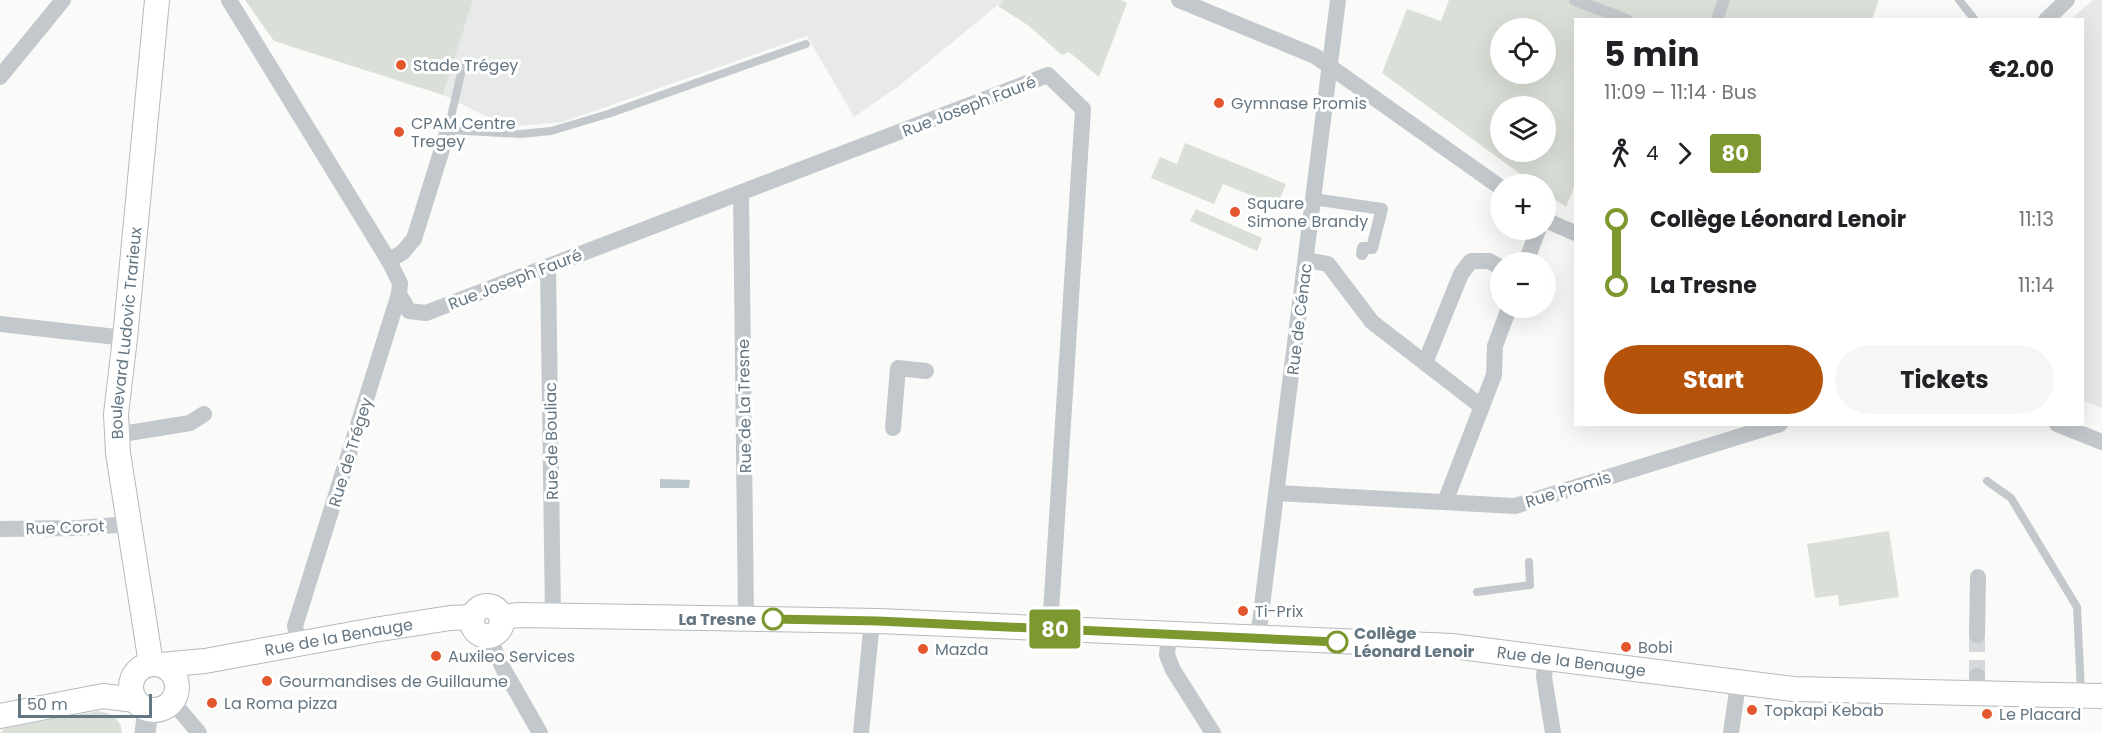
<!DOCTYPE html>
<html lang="en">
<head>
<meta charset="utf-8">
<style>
	:root { --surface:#fff; --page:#f6f6f6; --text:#202124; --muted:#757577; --accent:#b45309 }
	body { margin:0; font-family:Poppins,sans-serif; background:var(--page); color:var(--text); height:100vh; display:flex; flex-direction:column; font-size:22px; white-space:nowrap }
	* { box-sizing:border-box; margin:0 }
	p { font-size:20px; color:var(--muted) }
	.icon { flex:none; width:33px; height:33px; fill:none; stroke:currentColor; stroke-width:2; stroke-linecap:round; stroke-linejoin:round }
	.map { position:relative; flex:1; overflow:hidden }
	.panel { position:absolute; left:1574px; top:18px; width:510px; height:408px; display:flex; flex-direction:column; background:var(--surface); border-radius:0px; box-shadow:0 6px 24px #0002 }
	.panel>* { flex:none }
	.badge { padding:0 12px; border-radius:4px; font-size:21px; line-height:39px }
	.fabs { position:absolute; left:1490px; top:18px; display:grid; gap:12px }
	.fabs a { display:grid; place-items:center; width:66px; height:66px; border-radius:50%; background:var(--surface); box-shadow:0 6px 24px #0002; font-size:30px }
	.scale { position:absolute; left:18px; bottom:15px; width:134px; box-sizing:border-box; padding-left:6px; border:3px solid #657683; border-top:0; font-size:16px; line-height:21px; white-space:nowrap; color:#657683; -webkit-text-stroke:4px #fff; paint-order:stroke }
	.map>.badge { position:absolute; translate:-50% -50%; box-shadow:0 0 0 3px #fff }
	.legs { display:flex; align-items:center; gap:9px; height:66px; padding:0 30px; font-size:20px }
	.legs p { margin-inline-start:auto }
	.head { display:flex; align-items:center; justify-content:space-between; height:102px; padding:0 30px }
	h1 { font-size:33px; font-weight:700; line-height:45px }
	.primary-button { display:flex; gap:12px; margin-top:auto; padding:12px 30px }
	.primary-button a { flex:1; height:69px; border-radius:36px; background:var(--accent); color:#fff; font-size:24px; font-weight:700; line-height:69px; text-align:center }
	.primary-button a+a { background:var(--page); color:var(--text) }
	ul { padding:0 30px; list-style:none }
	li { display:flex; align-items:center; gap:21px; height:66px; font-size:22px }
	li i { display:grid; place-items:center; width:9px; height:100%; margin:0 8px; background:currentColor }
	li i::after { content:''; width:15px; height:15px; margin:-8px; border:4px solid; border-radius:50%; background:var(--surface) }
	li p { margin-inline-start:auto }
	li:first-child i { background:linear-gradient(#0000 50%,currentColor 0) }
	li:last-child i { background:linear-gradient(currentColor 50%,#0000 0) }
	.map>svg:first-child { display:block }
	.built { fill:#e8e9e9 }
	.green { fill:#dadfd7; fill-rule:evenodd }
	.water { fill:#bbc7cb }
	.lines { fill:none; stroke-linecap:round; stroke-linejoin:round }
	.minor-tunnel { stroke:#d5d9db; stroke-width:16; stroke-dasharray:16 8; stroke-linecap:butt }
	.secondary-casing { stroke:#b3babf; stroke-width:26 }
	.service { stroke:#c3c8cc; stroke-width:8 }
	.pedestrian { stroke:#c3c8cc; stroke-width:12 }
	.minor { stroke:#c3c8cc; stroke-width:16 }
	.tertiary { stroke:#c3c8cc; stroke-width:21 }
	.secondary { stroke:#fff; stroke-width:24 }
	.line-1-casing { stroke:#fff; stroke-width:14 }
	.line-1 { stroke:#7c982e; stroke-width:9 }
	.poi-dot { fill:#e4572e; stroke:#fff; stroke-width:2 }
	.stop-1-dot { fill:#fff; stroke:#7c982e; stroke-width:3 }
	.labels { text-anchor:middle; stroke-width:6; stroke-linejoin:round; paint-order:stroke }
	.poi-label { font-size:16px; fill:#657683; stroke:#fff; text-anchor:start }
	.street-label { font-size:16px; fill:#657683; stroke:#fff }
	.stop-label { font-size:16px; font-weight:bold; fill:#657683; stroke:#fff; text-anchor:end }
</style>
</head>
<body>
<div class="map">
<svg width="2102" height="733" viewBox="0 0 2102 733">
	<rect width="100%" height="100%" fill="#fafaf8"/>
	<path class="built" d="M473,0H1004L899,86L854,117L807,36L563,122L508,127L443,95Z
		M2093,0H2102V408L2082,400V20L2071,19Z"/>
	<path class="green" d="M245,0H473L443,95L274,41Z
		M1004,0H1121L1127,3L1099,77L1069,52L1062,55L1029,26L998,6Z
		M1449,0H1879L1872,19L1575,20V185L1566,207L1545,193V184H1534L1382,73L1407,9L1441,21ZM1500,28H1545V74H1500ZM1500,106H1545V152H1500Z
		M1185,143L1286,184L1277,206L1223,184L1214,204L1151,178L1160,157L1177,164Z
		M1196,209L1262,238L1257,251L1190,221Z
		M1889,531L1899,597L1839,606L1838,595L1815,598L1807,544Z
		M98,711C111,713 121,718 122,733H0L5,728Z"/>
	<path class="water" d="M660,479L690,480L689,488H660Z"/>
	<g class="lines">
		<path class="minor-tunnel" d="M1977,676V635"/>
		<defs>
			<g id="secondary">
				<circle cx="487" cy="621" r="15"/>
				<path id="s1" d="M501,617L519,615L878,621L1452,646L1793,689L2102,696"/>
				<circle cx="154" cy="687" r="23"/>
				<path id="s2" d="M151,664L118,453L116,414L125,338L157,0"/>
				<path id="s3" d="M161,665L205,661L374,630L450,618L473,617"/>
				<path d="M0,716L103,696L135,700"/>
			</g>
		</defs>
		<use href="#secondary" class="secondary-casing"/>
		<path class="service" d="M1959,0L1975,20
			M463,65L448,130L521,134L551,131L608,114L806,44
			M1987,481L2011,498L2077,607L2081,692
			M1477,592L1530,585L1529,562"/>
		<path class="pedestrian" d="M1575,0L1627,20
			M1717,20L1724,0
			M1313,199L1382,209L1372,248H1363L1362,254"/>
		<path class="minor" d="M229,0L389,261L400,283L399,294L295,626L299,645
			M1179,0L1315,56L1500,187
			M2046,20L2067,0
			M0,77L63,0
			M741,193L746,619
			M1545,220L1575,233
			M1306,260L1328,264L1372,322L1482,407
			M389,261L403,252L414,239L448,130
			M1526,262L1538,230
			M548,266L553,616
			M399,294L409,311L426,313L1048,75L1083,109L1050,628
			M0,324L125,338
			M1425,363L1461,274L1471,261H1489L1500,267
			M2057,424L2102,442
			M893,428L898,368L926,371
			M116,435L190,423L204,414
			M1277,493L1515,506L1780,424
			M1445,502L1494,375L1495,346L1509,308
			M0,529L77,528L130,524
			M1169,633L1167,655L1173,670L1213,733
			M1977,635L1978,577
			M488,636L504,670L540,733
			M1258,638L1338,0
			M1546,659L1544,677L1553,733
			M1977,695V676
			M172,701L199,733
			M861,733L872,621
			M1731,733L1738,684"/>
		<path class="tertiary" d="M145,733L148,709"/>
		<use href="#secondary" class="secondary"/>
	</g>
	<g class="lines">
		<defs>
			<path id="line-1" d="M773,619L878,621L1337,642"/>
		</defs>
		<use href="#line-1" class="line-1-casing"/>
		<use href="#line-1" class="line-1"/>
	</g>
	<g class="poi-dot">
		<circle cx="401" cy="65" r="6"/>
		<circle cx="1219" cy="103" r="6"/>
		<circle cx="399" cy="132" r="6"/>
		<circle cx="1235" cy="212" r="6"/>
		<circle cx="1243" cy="611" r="6"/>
		<circle cx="1626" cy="647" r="6"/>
		<circle cx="923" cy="649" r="6"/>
		<circle cx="436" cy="656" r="6"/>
		<circle cx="267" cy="681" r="6"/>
		<circle cx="212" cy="703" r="6"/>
		<circle cx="1752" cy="710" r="6"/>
		<circle cx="1987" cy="714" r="6"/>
	</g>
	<g class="stop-1-dot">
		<circle cx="773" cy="619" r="10"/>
		<circle cx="1337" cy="642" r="10"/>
	</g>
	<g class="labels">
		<g class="poi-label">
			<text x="413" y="71">Stade Trégey</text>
			<text x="1231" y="109">Gymnase Promis</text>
			<text x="411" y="129">CPAM Centre<tspan x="411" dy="18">Tregey</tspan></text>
			<text x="1247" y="209">Square<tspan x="1247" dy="18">Simone Brandy</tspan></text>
			<text x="1255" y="617">Ti-Prix</text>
			<text x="1638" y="653">Bobi</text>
			<text x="935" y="655">Mazda</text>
			<text x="448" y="662">Auxileo Services</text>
			<text x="279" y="687">Gourmandises de Guillaume</text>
			<text x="224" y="709">La Roma pizza</text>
			<text x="1764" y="716">Topkapi Kebab</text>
			<text x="1999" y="720">Le Placard</text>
		</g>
		<g class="street-label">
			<text transform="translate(969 106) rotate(-21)" y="6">Rue Joseph Fauré</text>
			<text transform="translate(515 279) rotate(-21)" y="6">Rue Joseph Fauré</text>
			<text transform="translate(1299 319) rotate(-83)" y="6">Rue de Cénac</text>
			<text dy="6" stroke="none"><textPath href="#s2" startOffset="334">Boulevard Ludovic Trarieux</textPath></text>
			<text transform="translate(744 406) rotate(-91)" y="6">Rue de La Tresne</text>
			<text transform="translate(551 441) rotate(-91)" y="6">Rue de Bouliac</text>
			<text transform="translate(350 452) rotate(-73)" y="6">Rue de Trégey</text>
			<text transform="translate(1568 489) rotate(-17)" y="6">Rue Promis</text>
			<text transform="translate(65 527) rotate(-2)" y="6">Rue Corot</text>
			<text dy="6" stroke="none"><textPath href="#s3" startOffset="180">Rue de la Benauge</textPath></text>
			<text dy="6" stroke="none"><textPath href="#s1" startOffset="1072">Rue de la Benauge</textPath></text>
		</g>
		<g class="stop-label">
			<text x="756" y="625">La Tresne</text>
			<text x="1354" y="639" text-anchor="start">Collège<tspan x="1354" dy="18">Léonard Lenoir</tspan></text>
		</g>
	</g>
</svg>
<div class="fabs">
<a><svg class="icon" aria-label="locate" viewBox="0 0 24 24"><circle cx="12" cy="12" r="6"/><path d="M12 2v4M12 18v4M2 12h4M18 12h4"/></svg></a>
<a><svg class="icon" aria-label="layers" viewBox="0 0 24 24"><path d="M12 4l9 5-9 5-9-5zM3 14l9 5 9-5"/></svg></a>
<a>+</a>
<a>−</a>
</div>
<div class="scale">50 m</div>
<b class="badge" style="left:1055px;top:629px;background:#7c982e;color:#fff">80</b>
<section class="panel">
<div class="head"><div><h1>5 min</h1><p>11:09 – 11:14 · Bus</p></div><b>€2.00</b></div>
<div class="legs"><svg class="icon" aria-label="walk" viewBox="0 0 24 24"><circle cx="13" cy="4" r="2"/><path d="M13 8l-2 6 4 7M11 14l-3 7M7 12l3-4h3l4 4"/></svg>4<svg class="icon" aria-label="forward" viewBox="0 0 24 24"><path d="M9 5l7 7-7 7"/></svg><b class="badge" style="background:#7c982e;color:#fff">80</b></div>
<ul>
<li><i style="color:#7c982e"></i><b>Collège Léonard Lenoir</b><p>11:13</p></li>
<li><i style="color:#7c982e"></i><b>La Tresne</b><p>11:14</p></li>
</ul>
<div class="primary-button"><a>Start</a><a>Tickets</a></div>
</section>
</div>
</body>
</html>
